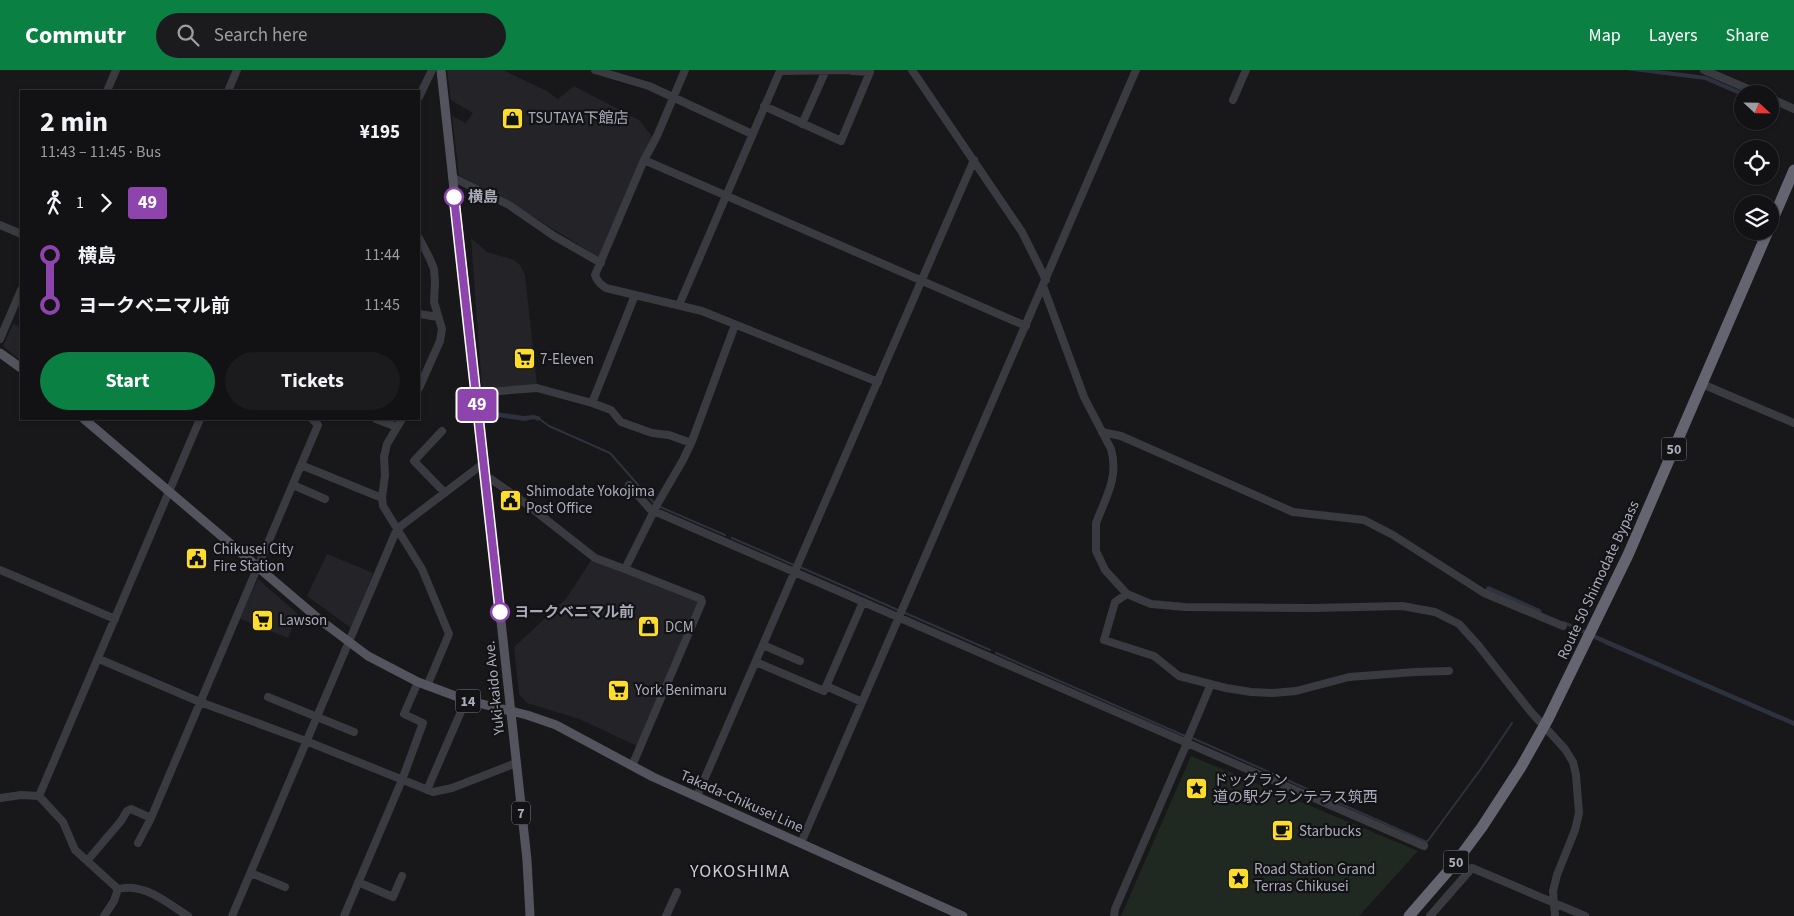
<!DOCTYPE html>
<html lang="en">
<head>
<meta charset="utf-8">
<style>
	:root { --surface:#121114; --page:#1b1a1d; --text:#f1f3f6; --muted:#9c9da0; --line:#313134; --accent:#0b8043 }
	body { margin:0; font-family:"Source Sans 3","Noto Sans JP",sans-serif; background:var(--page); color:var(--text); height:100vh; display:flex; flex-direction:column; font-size:19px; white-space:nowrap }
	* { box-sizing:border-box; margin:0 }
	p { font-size:16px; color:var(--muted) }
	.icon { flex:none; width:28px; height:28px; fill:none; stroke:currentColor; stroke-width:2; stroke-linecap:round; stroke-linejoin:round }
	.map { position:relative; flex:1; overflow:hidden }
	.side { position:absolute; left:20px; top:20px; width:400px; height:330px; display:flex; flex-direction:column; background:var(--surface); border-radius:0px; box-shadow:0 1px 4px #0004,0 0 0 1px var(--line) }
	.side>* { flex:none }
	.badge { padding:0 10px; border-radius:4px; font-size:18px; line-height:32px }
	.needle { width:32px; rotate:112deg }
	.fabs { position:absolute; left:1734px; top:15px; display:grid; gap:10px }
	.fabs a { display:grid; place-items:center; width:45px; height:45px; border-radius:50%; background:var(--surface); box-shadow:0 1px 4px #0004,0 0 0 1px var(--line); font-size:25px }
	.map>.badge { position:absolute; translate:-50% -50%; box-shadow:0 0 0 2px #fff }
	.legs { display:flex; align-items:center; gap:8px; height:55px; padding:0 20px; font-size:16px }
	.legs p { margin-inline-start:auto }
	.headline { display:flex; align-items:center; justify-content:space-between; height:85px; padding:0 20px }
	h1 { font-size:28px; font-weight:700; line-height:38px }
	.cta { display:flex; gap:10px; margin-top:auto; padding:10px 20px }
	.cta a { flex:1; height:58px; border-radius:30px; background:var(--accent); color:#fff; font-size:20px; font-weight:700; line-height:58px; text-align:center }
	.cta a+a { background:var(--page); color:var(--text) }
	ul { padding:0 20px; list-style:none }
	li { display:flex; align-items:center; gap:18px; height:50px; font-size:19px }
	li i { display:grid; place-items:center; width:8px; height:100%; margin:0 6px; background:currentColor }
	li i::after { content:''; width:12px; height:12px; margin:-6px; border:4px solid; border-radius:50%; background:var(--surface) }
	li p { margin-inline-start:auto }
	li:first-child i { background:linear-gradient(#0000 50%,currentColor 0) }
	li:last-child i { background:linear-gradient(currentColor 50%,#0000 0) }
	header { display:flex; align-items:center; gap:30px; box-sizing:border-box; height:70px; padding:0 25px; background:var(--accent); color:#fff }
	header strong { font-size:24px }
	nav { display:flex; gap:28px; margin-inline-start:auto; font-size:18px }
	.search { width:350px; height:45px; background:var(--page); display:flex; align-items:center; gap:12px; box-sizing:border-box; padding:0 18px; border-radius:28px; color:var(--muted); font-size:19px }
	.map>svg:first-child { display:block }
	.built { fill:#242327 }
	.green { fill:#1f2821 }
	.water { fill:#2c333e }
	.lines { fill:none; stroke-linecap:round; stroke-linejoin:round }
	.stream { stroke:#2c333e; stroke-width:2 }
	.canal { stroke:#2c333e; stroke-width:7 }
	.minor { stroke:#3a3a41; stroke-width:8 }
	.major { stroke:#54545e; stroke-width:9 }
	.highway { stroke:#646570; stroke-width:11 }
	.line-1-casing { stroke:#fff; stroke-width:11 }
	.line-1 { stroke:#8e44ad; stroke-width:8 }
	.stop-1-dot { fill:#fff; stroke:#8e44ad; stroke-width:2.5 }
	.labels { text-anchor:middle; stroke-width:4.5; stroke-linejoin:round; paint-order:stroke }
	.shield { fill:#131215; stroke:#7c7d88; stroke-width:1 }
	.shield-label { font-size:14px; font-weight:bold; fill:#a9abba }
	.poi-label { font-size:15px; fill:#a9abba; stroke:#131215; text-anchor:start }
	.stop-label { font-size:15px; font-weight:bold; fill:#a9abba; stroke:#131215; text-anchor:start }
	.street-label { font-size:15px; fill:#a9abba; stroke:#131215 }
	.quarter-label { font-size:18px; letter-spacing:1px; fill:#cacbd6; stroke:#131215 }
</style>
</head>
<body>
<header>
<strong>Commutr</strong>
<div class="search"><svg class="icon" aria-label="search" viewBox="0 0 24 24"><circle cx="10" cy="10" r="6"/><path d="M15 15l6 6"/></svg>Search here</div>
<nav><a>Map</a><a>Layers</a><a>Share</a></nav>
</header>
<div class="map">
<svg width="1794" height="846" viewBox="0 0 1794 846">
	<rect width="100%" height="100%" fill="#18171a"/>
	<path class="built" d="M447,0H503L547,21L558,29L574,16L639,50L652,66L600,188L511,133L459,105L452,46L466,53L473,43L451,30Z
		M471,168L487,182L514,190L520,195L525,205L537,315L482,319Z
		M13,254L21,257V291L3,276Z
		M327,484L373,503L351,558L307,526Z
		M592,489L700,531L637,676L579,649L527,633L519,624L514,577L565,530Z
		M258,509L298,544L288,568L240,549Z"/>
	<path class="green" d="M1191,686L1418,781L1359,846H1121Z"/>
	<path class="water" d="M1625,0H1659L1706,6L1748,24H1742V26L1705,10Z
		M487,341L524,346L534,345L541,347L538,351L534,349L524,351L487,345Z
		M1564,551L1794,651V656L1607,575L1562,553Z"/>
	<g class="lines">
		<path class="stream" d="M538,348L549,356L610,383L654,433
			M658,436L725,465
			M732,468L794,495
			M800,497L898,540
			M903,542L990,580
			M996,583L1185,666
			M1190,667L1427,772L1483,696L1512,653"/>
		<path class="canal" d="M1489,520L1538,542"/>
		<path class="minor" d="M595,0L649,16L752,64
			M685,0L657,66L644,90L595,205C597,211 601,215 606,218L702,241L878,312
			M912,0L1022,162L1046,210
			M1704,0L1760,24
			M107,21L116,0
			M228,21L237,0
			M419,27L432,0
			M1770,28L1794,39
			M1233,30L1246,0
			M764,36L841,71L870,2L852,1
			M802,54L826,0
			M644,90L1026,256
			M452,107L509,135L554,166L601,193
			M0,155L21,164
			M419,168L430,189L434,199L435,212L434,232L442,259L440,271L419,318
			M1043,216L1084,327L1111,379C1119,407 1106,427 1096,453V481L1105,500L1127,524L1151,534L1185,537L1313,538L1402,536L1435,542L1459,554L1478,575L1531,642L1565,679L1573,692L1576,705L1579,743L1575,760L1557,805L1553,821L1555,846
			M679,235L780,1L852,0
			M419,244L438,247
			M0,269L21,220
			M1702,314L1794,353
			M475,323L537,318L592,333L635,225
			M592,333L611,340L621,352L652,363L669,365L691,373
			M376,349L397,357
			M402,349L387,374L384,387L385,405L382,428L383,436L422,499L449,564L427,616
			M442,361L414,391L445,423
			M1102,362L1121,366L1293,442L1364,450L1393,465L1484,523L1563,556
			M301,395L382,428
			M486,409H491L525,433L595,488L625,499L658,433L683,390L692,371L735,255
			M293,415L325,429
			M629,415L650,439L654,441L1424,776
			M625,499L701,529L702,532L632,696
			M0,500L115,549
			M1127,524L1115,532L1104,570L1154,586L1179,606L1226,618L1251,622L1273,623L1296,621L1349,607L1415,602L1449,601
			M763,575L800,591
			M99,589L200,632L306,671L433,722L452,718L516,693
			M756,592L824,621L863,532
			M826,616L862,632
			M268,627L354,662
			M1186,673L1211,614
			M427,720L466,630
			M39,726L200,349
			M697,726L974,90
			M0,728L21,725L39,726L63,752L75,780L118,819
			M138,773L151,748L318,355L312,349
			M801,773L1136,0
			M87,791L121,751L127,741L131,739L151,748
			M251,803L285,817
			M358,812L393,827L402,806
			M118,819C144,812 167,833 188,846
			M104,846L114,831L118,819
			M232,846L397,459L484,393
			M344,846L402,710L423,653L404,644L418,612
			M666,846L677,822
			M1114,846L1115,839L1187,673
			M1430,846L1472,798L1585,846"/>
		<path class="major" d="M441,0L527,790L530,846
			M0,283L21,298
			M84,349L320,550L368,586L418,612L466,630L527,645L556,655L653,707L963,846"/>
		<path class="highway" d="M1770,156L1794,100
			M1409,846L1456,792L1482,757L1521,697L1548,649L1628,485L1768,161"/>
	</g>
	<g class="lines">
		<defs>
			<path id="line-1" d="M454,127L500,542"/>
		</defs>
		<use href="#line-1" class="line-1-casing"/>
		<use href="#line-1" class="line-1"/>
	</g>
	<defs>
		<symbol id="shop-square" viewBox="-11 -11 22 22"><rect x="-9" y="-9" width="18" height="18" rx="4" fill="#fcdc2c" stroke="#131215"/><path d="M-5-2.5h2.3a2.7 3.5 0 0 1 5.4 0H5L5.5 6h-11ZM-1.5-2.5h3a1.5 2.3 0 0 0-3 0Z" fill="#111"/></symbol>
		<symbol id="supermarket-square" viewBox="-11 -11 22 22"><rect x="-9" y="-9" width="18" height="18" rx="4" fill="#fcdc2c" stroke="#131215"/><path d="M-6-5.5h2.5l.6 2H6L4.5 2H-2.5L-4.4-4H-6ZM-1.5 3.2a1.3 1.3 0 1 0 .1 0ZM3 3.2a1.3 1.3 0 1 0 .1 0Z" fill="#111"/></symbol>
		<symbol id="civic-square" viewBox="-11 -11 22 22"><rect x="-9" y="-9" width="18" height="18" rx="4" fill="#fcdc2c" stroke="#131215"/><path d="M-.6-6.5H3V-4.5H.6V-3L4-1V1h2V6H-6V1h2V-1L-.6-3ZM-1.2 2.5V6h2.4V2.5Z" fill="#111"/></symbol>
		<symbol id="sight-square" viewBox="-11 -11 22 22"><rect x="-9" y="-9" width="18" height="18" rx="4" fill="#fcdc2c" stroke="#131215"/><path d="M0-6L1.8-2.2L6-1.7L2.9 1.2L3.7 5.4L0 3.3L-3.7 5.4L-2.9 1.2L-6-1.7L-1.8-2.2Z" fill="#111"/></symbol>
		<symbol id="cafe-square" viewBox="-11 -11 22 22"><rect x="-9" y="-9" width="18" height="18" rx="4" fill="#fcdc2c" stroke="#131215"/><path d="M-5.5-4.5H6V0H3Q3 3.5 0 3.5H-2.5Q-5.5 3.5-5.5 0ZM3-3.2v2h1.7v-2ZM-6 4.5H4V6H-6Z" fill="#111"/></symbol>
	</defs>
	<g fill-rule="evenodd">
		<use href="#shop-square" x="500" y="36" width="25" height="25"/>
		<use href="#supermarket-square" x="512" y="276" width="25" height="25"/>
		<use href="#civic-square" x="498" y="418" width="25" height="25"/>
		<use href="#civic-square" x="184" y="476" width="25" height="25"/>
		<use href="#supermarket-square" x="250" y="538" width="25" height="25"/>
		<use href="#shop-square" x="636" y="544" width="25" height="25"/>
		<use href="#supermarket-square" x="606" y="608" width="25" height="25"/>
		<use href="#sight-square" x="1184" y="706" width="25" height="25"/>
		<use href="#cafe-square" x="1270" y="748" width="25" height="25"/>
		<use href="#sight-square" x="1226" y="796" width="25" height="25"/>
	</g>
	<g class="stop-1-dot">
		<circle cx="454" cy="127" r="9"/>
		<circle cx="500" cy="542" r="9"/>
	</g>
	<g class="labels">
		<g class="shield">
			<rect x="1661.5" y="367.5" width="25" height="23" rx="4"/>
			<rect x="455.5" y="619.5" width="25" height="23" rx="4"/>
			<rect x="512" y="731.5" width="18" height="23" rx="4"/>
			<rect x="1443.5" y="780.5" width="25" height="23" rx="4"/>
		</g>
		<g class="shield-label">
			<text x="1674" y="384">50</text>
			<text x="468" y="636">14</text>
			<text x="521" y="748">7</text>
			<text x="1456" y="797">50</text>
		</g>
		<g class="poi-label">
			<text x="528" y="53">TSUTAYA下館店</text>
			<text x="540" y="294">7-Eleven</text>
			<text x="526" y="426">Shimodate Yokojima<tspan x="526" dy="17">Post Office</tspan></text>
			<text x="213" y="484">Chikusei City<tspan x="213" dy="17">Fire Station</tspan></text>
			<text x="279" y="555">Lawson</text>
			<text x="665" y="562">DCM</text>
			<text x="635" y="625">York Benimaru</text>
			<text x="1213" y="715">ドッグラン<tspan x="1213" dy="17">道の駅グランテラス筑西</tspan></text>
			<text x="1299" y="766">Starbucks</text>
			<text x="1254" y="804">Road Station Grand<tspan x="1254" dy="17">Terras Chikusei</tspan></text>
		</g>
		<g class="stop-label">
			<text x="468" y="132">横島</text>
			<text x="514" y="547">ヨークベニマル前</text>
		</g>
		<g class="street-label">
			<text transform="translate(1598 510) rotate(-65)" y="5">Route 50 Shimodate Bypass</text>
			<text transform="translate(494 618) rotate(-96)" y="5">Yuki-kaido Ave.</text>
			<text transform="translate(742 731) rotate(24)" y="5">Takada-Chikusei Line</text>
		</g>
		<g class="quarter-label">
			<text x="740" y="807">YOKOSHIMA</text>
		</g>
	</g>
</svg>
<div class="fabs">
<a><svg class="needle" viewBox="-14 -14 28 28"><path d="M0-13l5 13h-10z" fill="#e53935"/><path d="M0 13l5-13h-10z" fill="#9c9da0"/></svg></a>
<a><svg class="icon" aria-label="locate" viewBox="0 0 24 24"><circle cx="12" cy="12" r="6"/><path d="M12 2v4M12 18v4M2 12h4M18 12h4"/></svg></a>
<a><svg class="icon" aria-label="layers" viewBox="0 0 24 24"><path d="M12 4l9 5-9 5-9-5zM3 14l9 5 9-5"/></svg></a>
</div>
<b class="badge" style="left:477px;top:335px;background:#8e44ad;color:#fff">49</b>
<section class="side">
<div class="headline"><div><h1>2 min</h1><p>11:43 – 11:45 · Bus</p></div><b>¥195</b></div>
<div class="legs"><svg class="icon" aria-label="walk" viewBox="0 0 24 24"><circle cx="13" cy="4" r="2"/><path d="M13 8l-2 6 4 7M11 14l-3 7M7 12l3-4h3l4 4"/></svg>1<svg class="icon" aria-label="forward" viewBox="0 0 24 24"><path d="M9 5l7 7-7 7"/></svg><b class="badge" style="background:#8e44ad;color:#fff">49</b></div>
<ul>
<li><i style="color:#8e44ad"></i><b>横島</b><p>11:44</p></li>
<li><i style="color:#8e44ad"></i><b>ヨークベニマル前</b><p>11:45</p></li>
</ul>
<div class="cta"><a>Start</a><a>Tickets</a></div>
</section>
</div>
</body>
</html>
